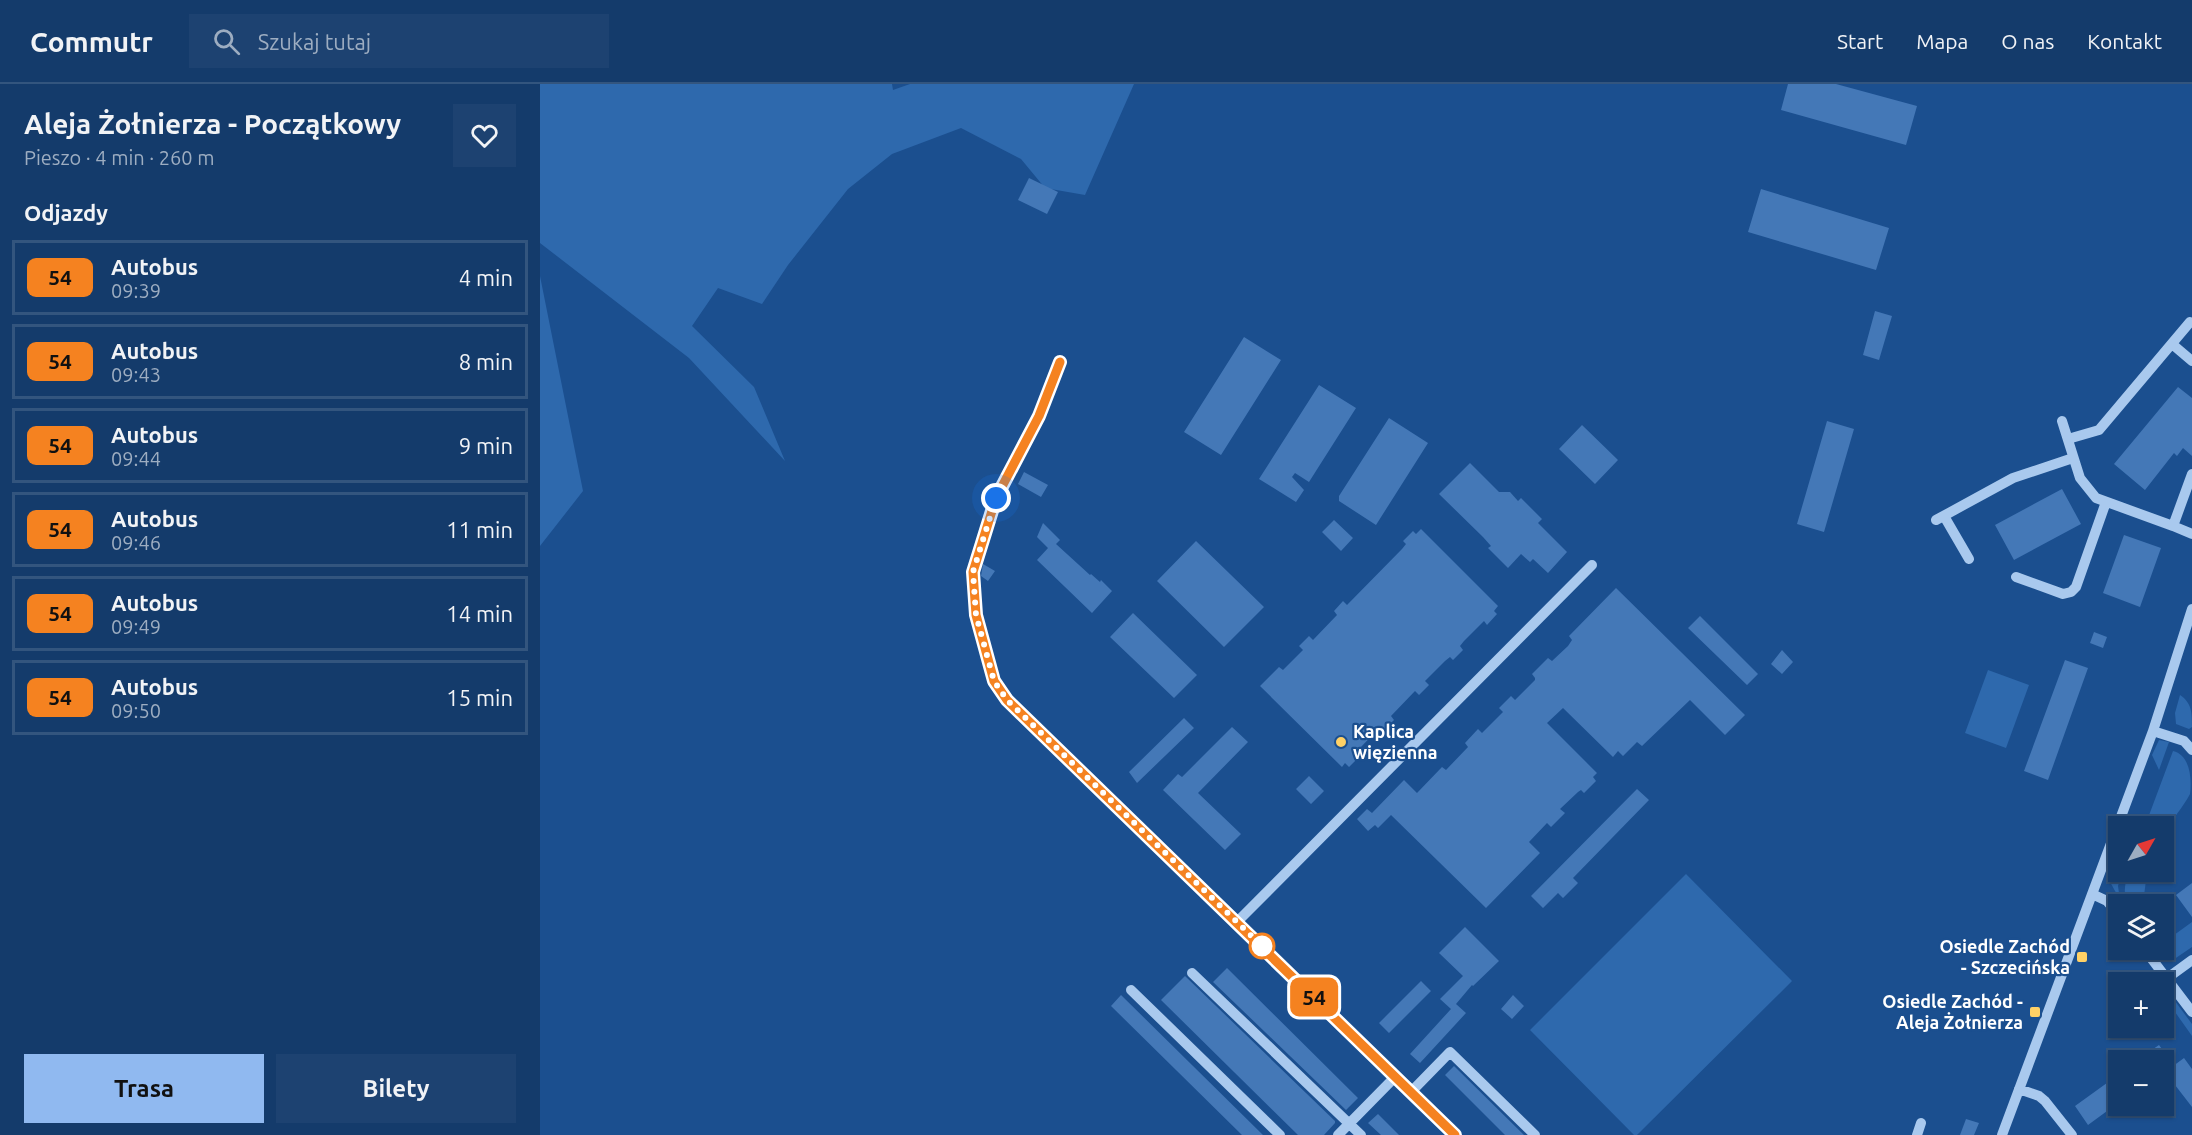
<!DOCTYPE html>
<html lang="pl">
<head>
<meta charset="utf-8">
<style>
	:root { --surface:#143b6b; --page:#1d4271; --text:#f1f3f6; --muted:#9dadc1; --line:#33557e; --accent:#90b9f0 }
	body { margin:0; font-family:Ubuntu,sans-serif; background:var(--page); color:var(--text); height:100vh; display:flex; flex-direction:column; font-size:22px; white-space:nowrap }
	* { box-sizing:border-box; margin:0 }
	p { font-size:20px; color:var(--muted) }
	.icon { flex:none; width:33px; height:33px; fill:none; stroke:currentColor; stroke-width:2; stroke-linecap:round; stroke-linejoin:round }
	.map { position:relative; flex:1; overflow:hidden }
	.panel { display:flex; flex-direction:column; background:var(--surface); width:540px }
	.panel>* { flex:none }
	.badge { padding:0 12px; border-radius:9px; font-size:21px; line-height:39px }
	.needle { width:39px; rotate:51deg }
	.tools { position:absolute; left:1568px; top:732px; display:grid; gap:12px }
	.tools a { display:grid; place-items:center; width:66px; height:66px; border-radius:0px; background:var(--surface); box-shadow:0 2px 4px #0004,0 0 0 2px var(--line); font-size:30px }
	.you { position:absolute; width:30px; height:30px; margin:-15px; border:4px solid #fff; border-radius:50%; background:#1a73e8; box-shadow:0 0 0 9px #1a73e833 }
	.map>.badge { position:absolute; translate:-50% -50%; box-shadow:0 0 0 3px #fff }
	h2 { padding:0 24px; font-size:22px; line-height:54px }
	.round { display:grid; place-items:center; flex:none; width:63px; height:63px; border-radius:0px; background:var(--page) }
	.head { display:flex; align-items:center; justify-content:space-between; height:102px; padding:0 24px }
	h1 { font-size:28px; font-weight:700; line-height:45px }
	.cta { display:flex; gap:12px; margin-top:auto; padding:12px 24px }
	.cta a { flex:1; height:69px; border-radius:0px; background:var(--accent); color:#111; font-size:24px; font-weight:700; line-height:69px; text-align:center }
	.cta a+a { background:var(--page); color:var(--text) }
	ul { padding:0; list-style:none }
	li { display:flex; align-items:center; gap:18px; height:75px; margin:0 12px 9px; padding:0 12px; border:3px solid var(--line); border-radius:0px }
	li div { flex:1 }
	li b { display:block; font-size:22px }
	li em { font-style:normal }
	li .badge { min-width:66px; font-weight:700; text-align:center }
	header { display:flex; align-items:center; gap:36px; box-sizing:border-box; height:84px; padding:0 30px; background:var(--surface); border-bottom:2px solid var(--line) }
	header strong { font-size:28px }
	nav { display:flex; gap:33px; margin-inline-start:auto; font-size:21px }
	.search { width:420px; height:54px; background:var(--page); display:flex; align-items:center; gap:15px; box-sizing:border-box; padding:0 21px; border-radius:0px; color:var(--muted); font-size:22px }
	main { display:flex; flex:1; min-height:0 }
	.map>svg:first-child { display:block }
	.green { fill:#2e69ad }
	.building { fill:#4478b7 }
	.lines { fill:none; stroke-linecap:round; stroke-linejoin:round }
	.minor { stroke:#a9c9ee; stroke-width:10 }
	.line-casing { stroke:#fff; stroke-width:14 }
	.line { stroke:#f58220; stroke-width:9 }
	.walk { stroke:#fff; stroke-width:6; stroke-dasharray:0 10.8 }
	.poi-dot { fill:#ffd166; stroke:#1b4f8f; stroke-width:2 }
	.stop-dot { fill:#fff; stroke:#f58220; stroke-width:3 }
	.labels { text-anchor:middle; stroke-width:4.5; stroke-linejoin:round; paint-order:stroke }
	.poi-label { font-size:18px; font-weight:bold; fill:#fff; stroke:#1b4f8f; text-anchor:end }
</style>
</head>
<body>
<header>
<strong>Commutr</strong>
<div class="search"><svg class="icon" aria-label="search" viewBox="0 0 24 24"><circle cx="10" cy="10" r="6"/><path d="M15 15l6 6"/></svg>Szukaj tutaj</div>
<nav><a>Start</a><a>Mapa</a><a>O nas</a><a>Kontakt</a></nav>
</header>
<main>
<section class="panel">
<div class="head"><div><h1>Aleja Żołnierza - Początkowy</h1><p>Pieszo · 4 min · 260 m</p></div><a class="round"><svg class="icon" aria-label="heart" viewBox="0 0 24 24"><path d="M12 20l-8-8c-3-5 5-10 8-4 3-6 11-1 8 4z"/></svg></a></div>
<h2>Odjazdy</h2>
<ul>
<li><span class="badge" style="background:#f58220;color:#111">54</span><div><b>Autobus</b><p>09:39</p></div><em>4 min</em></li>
<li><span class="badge" style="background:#f58220;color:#111">54</span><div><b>Autobus</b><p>09:43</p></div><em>8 min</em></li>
<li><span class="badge" style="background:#f58220;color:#111">54</span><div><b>Autobus</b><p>09:44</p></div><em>9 min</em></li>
<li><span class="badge" style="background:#f58220;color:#111">54</span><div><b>Autobus</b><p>09:46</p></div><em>11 min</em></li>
<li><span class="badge" style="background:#f58220;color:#111">54</span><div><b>Autobus</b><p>09:49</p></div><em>14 min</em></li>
<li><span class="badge" style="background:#f58220;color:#111">54</span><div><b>Autobus</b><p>09:50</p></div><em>15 min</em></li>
</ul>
<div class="cta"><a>Trasa</a><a>Bilety</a></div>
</section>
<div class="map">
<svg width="1652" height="1051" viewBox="0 0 1652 1051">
	<rect width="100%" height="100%" fill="#1b4f8f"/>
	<path class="green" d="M0,0H352L353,6L370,0H594L545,111L505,104L481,75L421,44L352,70L308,105L248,181L222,220L178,204L152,242L214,303L245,377L149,274L0,159Z
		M0,192L43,407L0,462Z
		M1448,586L1489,601L1466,664L1425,649Z
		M1640,611C1652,619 1652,629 1652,643L1649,645L1636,640L1635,629Z
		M1619,656L1629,658L1619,686L1612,671Z
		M1633,667C1650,671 1652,694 1650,710C1643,723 1632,736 1623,749V742H1605Z
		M1576,772H1578V788H1582L1578,802L1580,816L1569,796Z
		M1589,788H1607L1603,820H1589C1582,810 1585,799 1589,788Z
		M1146,790L1252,897L1097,1051H1094L990,946Z
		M1652,838V863L1630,878L1622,866L1623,859Z
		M1623,911L1632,913L1652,940V952Z"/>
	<path class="building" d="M1248,0H1296L1377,22L1366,61L1241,26Z
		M489,94L518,108L507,130L478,116Z
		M1221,105L1349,144L1336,186L1208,148Z
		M1335,227L1352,232L1339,276L1323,271Z
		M704,253L741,276L681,371L644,348Z
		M779,301L816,324L769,398L755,389L752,393L764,406L756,418L719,395Z
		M1638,303L1652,314V372L1643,364L1637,372L1634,369L1605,406L1574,380Z
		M849,334L888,359L836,441L799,417V412Z
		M1287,337L1314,345L1284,448L1257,440Z
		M1042,341L1078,376L1055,400L1019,365Z
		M930,379L959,408H970L978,417L981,414L1002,435L998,439L1027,468L1008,489L993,475L990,478L981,470L968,484L948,464L951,462L943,453L899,410Z
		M484,388L508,401L501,413L478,400Z
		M1522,405L1541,440L1474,476L1455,441Z
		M794,436L813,454L801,467L782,448Z
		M503,439L520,456L516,460L550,491L551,490L560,498L561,496L572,507L552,529L497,476L508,464L497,453Z
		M881,445L958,522L954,527L957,530L947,541L944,537L924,557L920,562L923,566L913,576L910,573L905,577L885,597L889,601L879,611L875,607L851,632L854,636L844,646L840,643L821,663L825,667L809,683L805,679L802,683L720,602L739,583L743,586L763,566L759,562L769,552L773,556L797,531L794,527L803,517L807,521L862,465L866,460L863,457L873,447L876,450Z
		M1584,451L1621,464L1600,523L1563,509Z
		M656,457L724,523L684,563L617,497Z
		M443,480L455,487L448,497L441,492Z
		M1076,504L1205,631L1185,651L1150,616L1102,662L1097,658L1083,672L1078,667L1073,673L1023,624L1007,639L1057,689L1053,693L1056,697L1044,709L1041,706L1038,708L1020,725L1025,729L1011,743L1007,739L989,758L1000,769L946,824L851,731L838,744L835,741L828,747L817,735L827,725L832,729L864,696L877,709L902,683L906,686L928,663L925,659L938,645L942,649L963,628L959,624L971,612L975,616L995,596V594L992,590L1008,574L1012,577L1028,562L1032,556L1029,552Z
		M593,529L657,591L634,614L570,553Z
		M1160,532L1218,590L1207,601L1148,544Z
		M1554,548L1567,553L1563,564L1550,559Z
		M1242,566L1253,578L1242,590L1231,580Z
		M1525,576L1548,584L1508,696L1484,687Z
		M644,634L654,644L597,699L589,688Z
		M692,643L708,658L658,709L701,750L685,766L623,706L638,690L642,693Z
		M769,692L784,707L771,720L756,705Z
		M1097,705L1109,716L1033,794L1038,799L1023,814L1018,809L1003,824L991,812Z
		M1652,799V833L1636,811Z
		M925,843L959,877L933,902L932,901L916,920L926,929L880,979L870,970L911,925L900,915L923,892L899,869Z
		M687,884L818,1014L806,1026L673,898Z
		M645,892L795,1037V1039L784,1051H758L621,916Z
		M881,897L891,907L849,949L839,939Z
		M581,911L723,1051H702L571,922Z
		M973,911L984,922L972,935L961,925Z
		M1619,961L1630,976H1597Z
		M1644,974L1652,985V1023L1625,988Z
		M914,982L984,1051H965L905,991Z
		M1578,991V1019L1548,1041L1535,1022Z
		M838,1030L859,1051H841L828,1039Z
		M1426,1035L1439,1039L1434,1051H1420Z"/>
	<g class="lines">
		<path class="minor" d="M1632,260L1652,277
			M520,278L499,332L456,414L433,487L436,531L454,597L467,616L915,1051
			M1522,337L1540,394L1556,414L1633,442
			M1528,355L1559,346L1650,238
			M1652,390L1633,442L1652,450
			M1404,432L1429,475
			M1396,436L1473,394L1533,374
			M1476,493L1523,510L1531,508L1536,503L1566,418
			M1613,647L1644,657L1652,666
			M1552,810L1567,817L1578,830
			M697,838L1052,481
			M1605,866L1652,928
			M652,889L821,1051
			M1626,895L1652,876
			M591,906L740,1051
			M1479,1005L1499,1012L1505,1017L1532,1051
			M871,1008L910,968L995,1051
			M798,1051L855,993
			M1377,1051L1381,1039
			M1462,1051L1613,647L1652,525"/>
	</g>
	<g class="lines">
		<defs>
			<path id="line" d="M520,278L499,332L456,414L433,488L436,531L454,597L467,616L915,1051"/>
		</defs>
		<use href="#line" class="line-casing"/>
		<use href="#line" class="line"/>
		<path class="walk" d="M456,414L433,488L436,531L454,597L467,616L725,865L722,862"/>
	</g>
	<g class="poi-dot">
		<circle cx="801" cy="658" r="6"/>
		<rect x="1536" y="867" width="12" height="12" rx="3"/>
		<rect x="1489" y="922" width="12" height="12" rx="3"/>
	</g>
	<circle class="stop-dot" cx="722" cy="862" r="12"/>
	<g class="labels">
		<g class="poi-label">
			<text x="813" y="654" text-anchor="start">Kaplica<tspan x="813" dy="21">więzienna</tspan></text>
			<text x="1530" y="869">Osiedle Zachód<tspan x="1530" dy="21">- Szczecińska</tspan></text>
			<text x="1483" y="924">Osiedle Zachód -<tspan x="1483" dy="21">Aleja Żołnierza</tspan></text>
		</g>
	</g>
</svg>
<div class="tools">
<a><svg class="needle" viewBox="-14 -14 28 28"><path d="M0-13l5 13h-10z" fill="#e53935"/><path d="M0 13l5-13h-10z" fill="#9dadc1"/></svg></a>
<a><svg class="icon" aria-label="layers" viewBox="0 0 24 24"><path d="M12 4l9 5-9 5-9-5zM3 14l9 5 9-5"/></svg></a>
<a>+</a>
<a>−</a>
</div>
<div class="you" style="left:456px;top:414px"></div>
<b class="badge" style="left:774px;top:913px;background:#f58220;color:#111">54</b>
</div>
</main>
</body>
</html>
